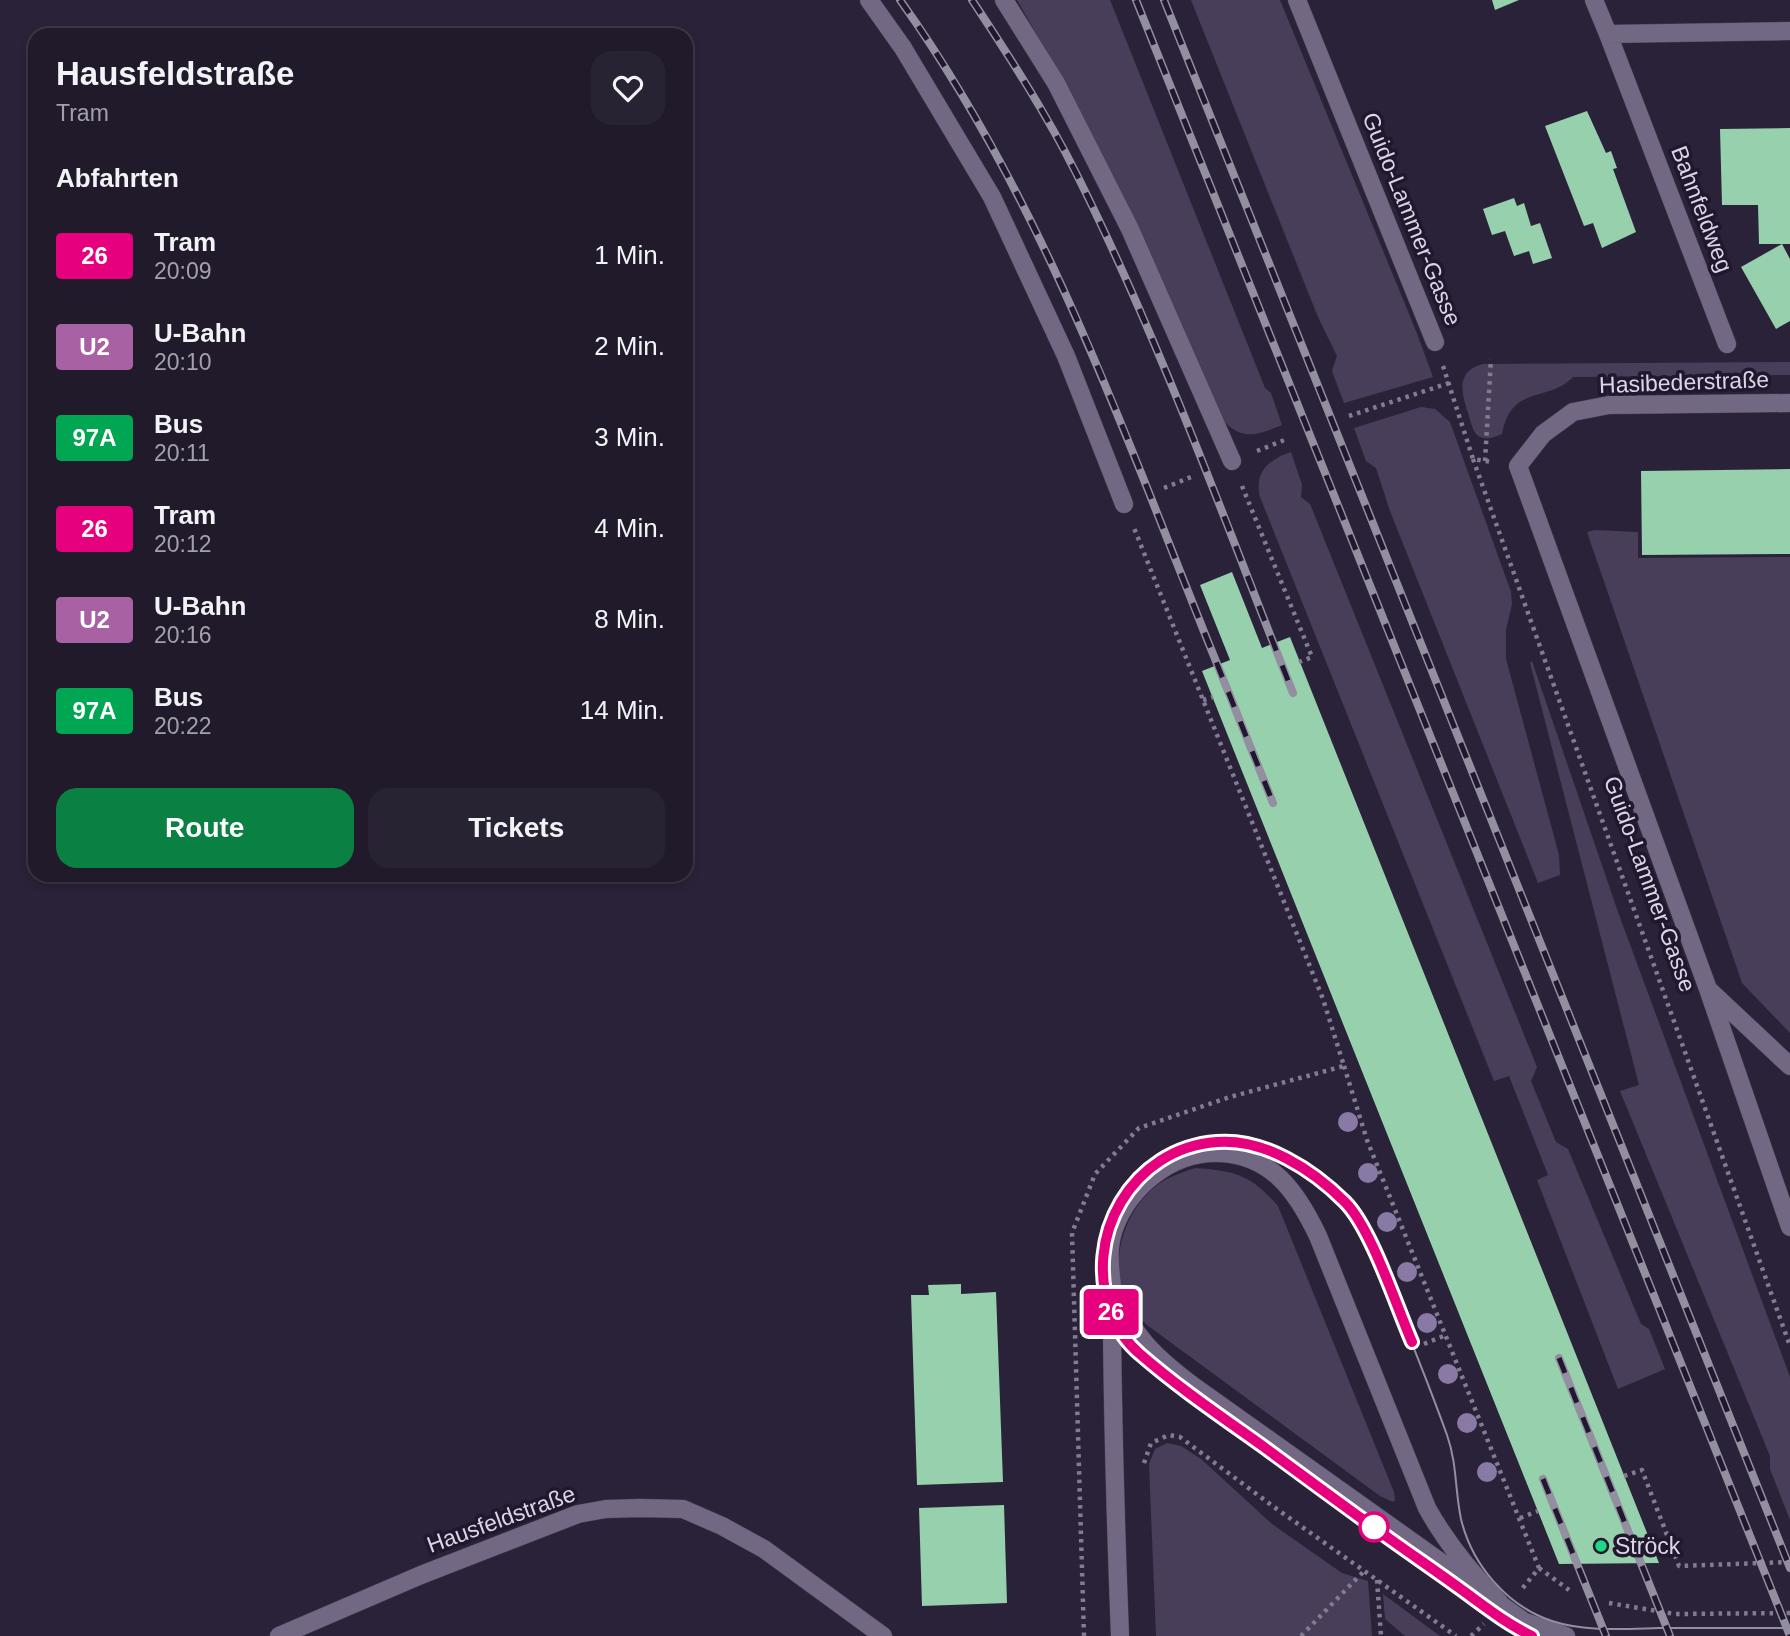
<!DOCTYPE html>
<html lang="de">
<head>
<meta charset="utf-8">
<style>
	:root { --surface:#201a2b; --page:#282333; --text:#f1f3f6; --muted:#a2a1a9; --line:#3d3847; --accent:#0b8043 }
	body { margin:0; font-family:Arial,sans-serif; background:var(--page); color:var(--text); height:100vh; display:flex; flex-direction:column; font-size:26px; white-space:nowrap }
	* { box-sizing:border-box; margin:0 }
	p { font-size:23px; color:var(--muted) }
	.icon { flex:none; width:38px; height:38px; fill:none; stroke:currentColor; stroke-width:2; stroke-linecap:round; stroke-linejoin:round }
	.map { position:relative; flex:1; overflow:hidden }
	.panel { position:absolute; left:28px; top:28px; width:665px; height:854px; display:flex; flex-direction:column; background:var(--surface); border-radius:21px; box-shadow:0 4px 10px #0003,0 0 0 2px var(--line) }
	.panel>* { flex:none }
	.badge { padding:0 14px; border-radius:5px; font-size:24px; line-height:46px }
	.map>.badge { position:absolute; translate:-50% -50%; box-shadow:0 0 0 4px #fff }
	h2 { padding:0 28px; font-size:26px; line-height:63px }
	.round { display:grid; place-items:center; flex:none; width:74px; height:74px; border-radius:21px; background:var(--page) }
	.head { display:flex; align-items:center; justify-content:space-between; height:119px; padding:0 28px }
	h1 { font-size:33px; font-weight:700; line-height:52px }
	.primary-button { display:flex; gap:14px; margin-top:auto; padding:14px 28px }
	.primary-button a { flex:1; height:80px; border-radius:21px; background:var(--accent); color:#fff; font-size:28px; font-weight:700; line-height:80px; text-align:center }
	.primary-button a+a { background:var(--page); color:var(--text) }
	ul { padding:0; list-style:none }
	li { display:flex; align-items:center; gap:21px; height:91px; padding:0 28px }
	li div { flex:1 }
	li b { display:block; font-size:26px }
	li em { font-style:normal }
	li .badge { min-width:77px; font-weight:700; text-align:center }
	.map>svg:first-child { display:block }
	.green { fill:#483e5a }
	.building { fill:#96d0ac }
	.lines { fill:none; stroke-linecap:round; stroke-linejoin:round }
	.minor-casing { stroke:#473f53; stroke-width:19 }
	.path { stroke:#837c90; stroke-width:4.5; stroke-dasharray:3.5 5; stroke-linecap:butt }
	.minor { stroke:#726884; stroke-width:18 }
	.tram { stroke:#948ea1; stroke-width:2 }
	.rail-casing { stroke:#948ea1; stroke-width:8 }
	.rail { stroke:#21182f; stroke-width:5; stroke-dasharray:16; stroke-linecap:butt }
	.tree { fill:#8879a5 }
	.line-casing { stroke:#fff; stroke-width:16 }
	.line { stroke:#e6007e; stroke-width:10 }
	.stop-dot { fill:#fff; stroke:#e6007e; stroke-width:3.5 }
	.poi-dot { fill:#1ed888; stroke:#21182f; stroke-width:2.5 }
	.labels { text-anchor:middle; stroke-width:7; stroke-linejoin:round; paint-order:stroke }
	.street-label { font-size:23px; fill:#dbd6e6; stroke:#21182f }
	.poi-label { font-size:23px; fill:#dbd6e6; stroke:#21182f; text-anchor:start }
</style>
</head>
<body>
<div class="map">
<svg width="1790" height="1636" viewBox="0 0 1790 1636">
	<rect width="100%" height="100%" fill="#2a2239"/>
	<path class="green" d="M1017,0H1110L1265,388L1271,393L1282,425C1259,434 1243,442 1224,421L1115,179L1062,79Z
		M1191,0H1280L1416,331L1433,377L1344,403L1332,371L1337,356L1318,317Z
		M1790,362V375L1573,377C1548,403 1511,384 1502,434C1495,437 1487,440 1480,437C1472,433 1471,421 1468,413C1461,392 1456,371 1483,364Z
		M1421,407L1435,409L1450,422L1511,592L1512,604L1506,630V659L1559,855L1560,875L1538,883L1390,511L1376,468L1366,461L1354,428Z
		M1291,452L1302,485L1301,497L1310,504L1537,1067L1531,1081L1556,1142L1568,1149L1641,1324L1649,1329L1665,1369L1618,1389L1537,1180L1548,1175L1509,1076L1494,1081L1260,497C1254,471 1269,460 1291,452Z
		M1595,530L1638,532V558L1790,557V1033L1742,983L1587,532Z
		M1532,661L1618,912L1790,1377V1520L1770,1469V1456L1620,1091L1639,1085L1530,663Z
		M1195,1168C1236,1171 1251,1175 1278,1206L1394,1492L1395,1500L1393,1502L1380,1496L1147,1325C1142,1320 1136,1315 1132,1309C1105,1269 1122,1210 1160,1183C1171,1176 1183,1172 1195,1168Z
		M1167,1443L1181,1446L1201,1459L1272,1524L1342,1573L1368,1581L1372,1636H1156L1149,1464L1155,1449Z
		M1383,1594L1440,1636H1405L1385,1619Z"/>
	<path class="building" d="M1492,0H1519L1495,10Z
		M1587,111L1606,153L1611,151L1617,168L1613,169L1636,232L1602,248L1593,223L1584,226L1545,126Z
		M1790,128V244H1782L1790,259V321L1776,329L1741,267L1782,244H1759L1758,205H1722L1720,129Z
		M1514,198L1517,206L1524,203L1531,226L1540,223L1552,258L1533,264L1529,251L1514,256L1505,231L1492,235L1483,209Z
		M1790,469V554L1642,555L1641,471Z
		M1232,572L1262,648L1290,637L1659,1563L1559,1564L1202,671L1230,660L1200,585Z
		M961,1284V1294L996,1292L1003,1482L917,1485L911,1295H929L928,1285Z
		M1004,1505L1007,1603L922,1606L919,1508Z"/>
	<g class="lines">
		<defs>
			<path id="minor" d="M869,0L903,48L992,197L1066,356L1124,504
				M1004,0L1056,83L1130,229L1232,461
				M1297,0L1435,342
				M1594,0L1608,34
				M1727,344L1608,34L1790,31
				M1790,403L1609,405L1573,412L1543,434L1518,466L1708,989L1790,1227
				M1710,991L1790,1066
				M1115,1294C1134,1337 1155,1357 1192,1385L1525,1622L1566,1636
				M279,1636L421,1575L578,1514L606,1509L640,1508L683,1509L722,1526L764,1549L883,1636
				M1120,1636C1116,1533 1113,1431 1112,1329C1112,1315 1113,1300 1112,1286C1110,1266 1107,1249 1114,1229C1129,1187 1172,1151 1219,1153C1272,1155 1297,1192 1318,1236L1427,1508C1447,1544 1471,1573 1499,1602"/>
		</defs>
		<use href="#minor" class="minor-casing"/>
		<path class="path" d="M1443,366L1473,459L1492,462
			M1349,416L1449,383
			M1257,451L1287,439
			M1473,459L1790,1346
			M1485,461L1491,359
			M1242,486L1312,657L1299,662
			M1164,488L1191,477
			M1203,700L1213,697
			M1344,1066L1367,1140L1539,1568L1522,1589
			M1424,1344L1446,1335
			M1144,1463L1151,1443L1169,1435L1180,1437L1274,1507L1456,1636
			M1624,1476L1642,1470L1679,1566L1790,1562
			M1520,1518L1538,1511
			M1539,1568L1569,1590
			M1377,1580L1381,1636
			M1609,1603L1675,1614L1790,1613
			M1084,1636L1072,1233L1095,1174L1139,1128L1230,1097L1344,1066L1323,999L1134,528
			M1301,1636L1365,1570
			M1471,1636L1484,1624"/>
		<use href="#minor" class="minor"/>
		<path class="tram" d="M1532,1636C1500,1621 1473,1597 1444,1577C1397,1544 1349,1510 1302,1476C1258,1443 1213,1413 1170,1378C1159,1370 1147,1362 1137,1352C1122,1337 1112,1318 1106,1298C1097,1266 1102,1229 1120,1201C1155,1148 1220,1128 1278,1154C1290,1159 1302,1169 1313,1177C1325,1185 1337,1192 1346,1203C1359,1217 1366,1236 1375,1253C1400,1313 1425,1374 1447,1435C1457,1463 1455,1491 1461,1519C1472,1565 1507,1606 1552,1621C1585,1632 1624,1629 1658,1628C1702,1628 1746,1628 1790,1628"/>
		<defs>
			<path id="rail" d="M900,0C1015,161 1091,345 1163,528C1199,620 1236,711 1273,803
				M972,0C1009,56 1046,113 1076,173C1160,341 1224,519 1293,693
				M1136,0L1790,1636
				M1164,0L1790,1568
				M1559,1358L1670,1636
				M1543,1479L1606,1636"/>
		</defs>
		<use href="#rail" class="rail-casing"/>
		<use href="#rail" class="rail"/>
	</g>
	<g class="tree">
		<circle cx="1348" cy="1122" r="10"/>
		<circle cx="1368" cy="1173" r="10"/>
		<circle cx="1387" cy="1222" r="10"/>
		<circle cx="1407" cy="1272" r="10"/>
		<circle cx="1427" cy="1323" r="10"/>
		<circle cx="1448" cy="1374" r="10"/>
		<circle cx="1467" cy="1423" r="10"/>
		<circle cx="1487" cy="1472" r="10"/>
	</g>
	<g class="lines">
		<defs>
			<path id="line" d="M1412,1342C1396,1305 1371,1228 1345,1202C1313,1170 1264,1138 1217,1142C1132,1148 1081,1238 1112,1315C1117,1329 1128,1344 1140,1354C1179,1388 1222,1417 1264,1447C1306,1478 1348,1509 1390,1539C1418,1559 1446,1578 1473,1598C1492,1612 1511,1626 1532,1636"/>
		</defs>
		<use href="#line" class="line-casing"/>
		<use href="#line" class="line"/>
	</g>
	<circle class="stop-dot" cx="1374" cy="1527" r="14"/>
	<circle class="poi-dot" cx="1601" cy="1546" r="7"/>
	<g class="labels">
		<g class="street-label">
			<text transform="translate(1702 209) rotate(69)" y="8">Bahnfeldweg</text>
			<text transform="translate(1412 219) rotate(68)" y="8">Guido-Lammer-Gasse</text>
			<text transform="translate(1684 382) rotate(-2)" y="8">Hasibederstraße</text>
			<text transform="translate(1650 884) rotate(70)" y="8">Guido-Lammer-Gasse</text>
			<text transform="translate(501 1519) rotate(-20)" y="8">Hausfeldstraße</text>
		</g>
		<g class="poi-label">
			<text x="1615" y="1554">Ströck</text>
		</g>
	</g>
</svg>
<b class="badge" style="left:1111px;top:1312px;background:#e6007e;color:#fff">26</b>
<section class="panel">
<div class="head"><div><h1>Hausfeldstraße</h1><p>Tram</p></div><a class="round"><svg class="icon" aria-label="heart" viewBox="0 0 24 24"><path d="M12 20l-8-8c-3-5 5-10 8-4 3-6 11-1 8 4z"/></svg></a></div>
<h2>Abfahrten</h2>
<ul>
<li><span class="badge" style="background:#e6007e;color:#fff">26</span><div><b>Tram</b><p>20:09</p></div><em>1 Min.</em></li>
<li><span class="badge" style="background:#a862a4;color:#fff">U2</span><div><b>U-Bahn</b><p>20:10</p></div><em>2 Min.</em></li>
<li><span class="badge" style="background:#00a651;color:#fff">97A</span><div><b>Bus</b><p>20:11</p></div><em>3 Min.</em></li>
<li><span class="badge" style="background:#e6007e;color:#fff">26</span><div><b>Tram</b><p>20:12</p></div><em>4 Min.</em></li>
<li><span class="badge" style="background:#a862a4;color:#fff">U2</span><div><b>U-Bahn</b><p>20:16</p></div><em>8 Min.</em></li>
<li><span class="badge" style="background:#00a651;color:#fff">97A</span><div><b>Bus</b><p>20:22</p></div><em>14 Min.</em></li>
</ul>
<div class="primary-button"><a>Route</a><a>Tickets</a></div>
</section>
</div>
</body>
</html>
